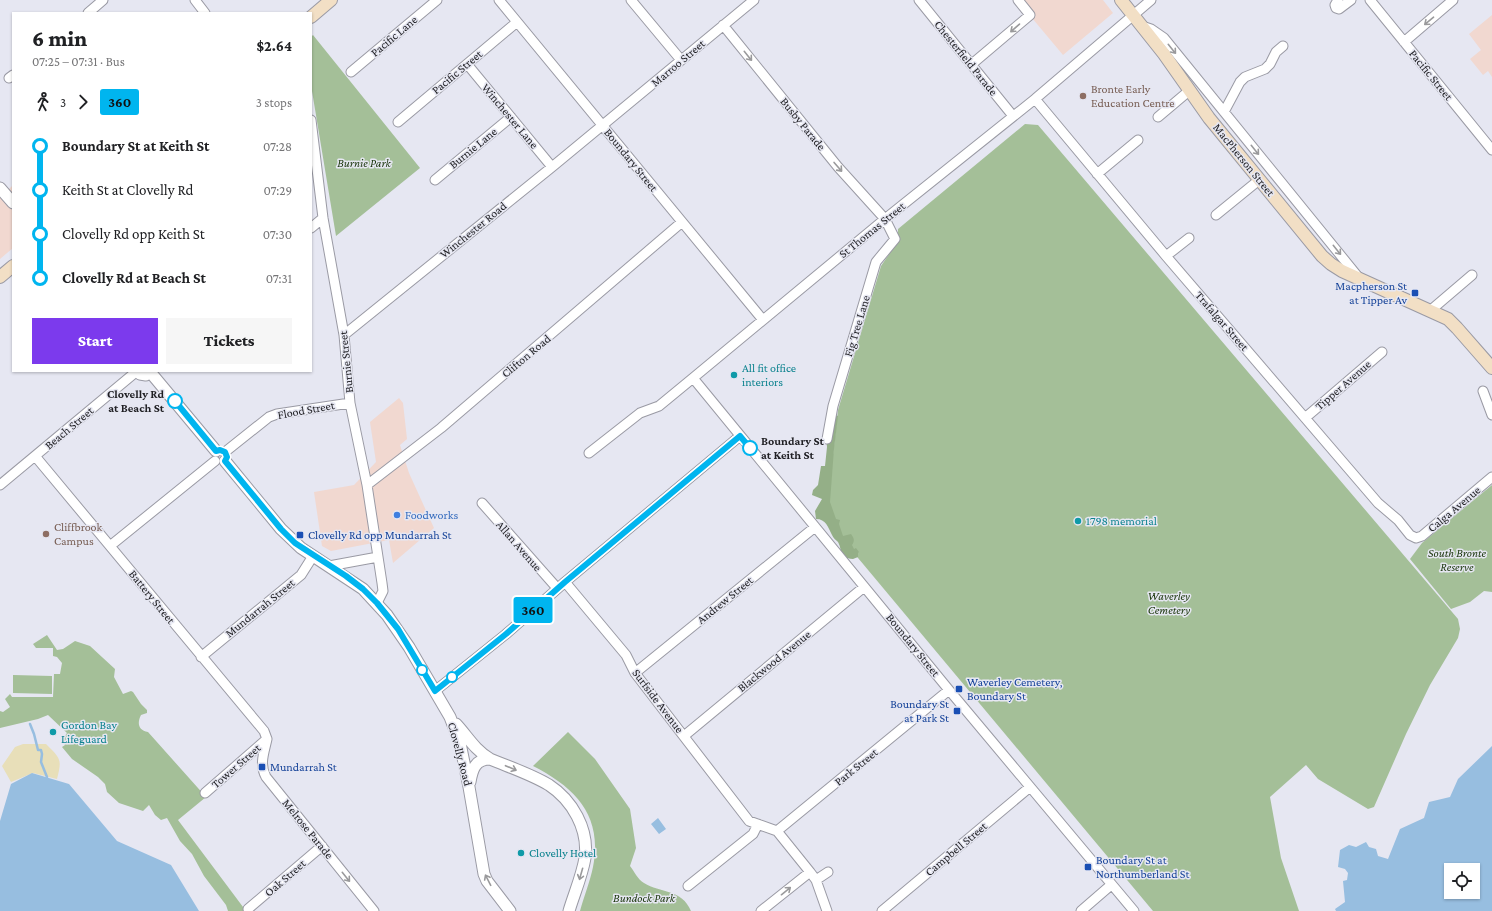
<!DOCTYPE html>
<html lang="en">
<head>
<meta charset="utf-8">
<style>
	:root { --surface:#fff; --page:#f6f6f6; --text:#202124; --muted:#757577; --accent:#7c3aed }
	body { margin:0; font-family:"Crimson Pro",serif; background:var(--page); color:var(--text); height:100vh; display:flex; flex-direction:column; font-size:15px; white-space:nowrap }
	* { box-sizing:border-box; margin:0 }
	p { font-size:13px; color:var(--muted) }
	.icon { flex:none; width:22px; height:22px; fill:none; stroke:currentColor; stroke-width:2; stroke-linecap:round; stroke-linejoin:round }
	.map { position:relative; flex:1; overflow:hidden }
	.panel { position:absolute; left:12px; top:12px; width:300px; height:360px; display:flex; flex-direction:column; background:var(--surface); border-radius:0px; box-shadow:0 1px 3px #0004 }
	.panel>* { flex:none }
	.badge { padding:0 8px; border-radius:3px; font-size:14px; line-height:26px }
	.controls { position:absolute; left:1444px; top:863px; display:grid; gap:8px }
	.controls a { display:grid; place-items:center; width:36px; height:36px; border-radius:0px; background:var(--surface); box-shadow:0 1px 3px #0004; font-size:20px }
	.map>.badge { position:absolute; translate:-50% -50%; box-shadow:0 0 0 2px #fff }
	.legs { display:flex; align-items:center; gap:6px; height:44px; padding:0 20px; font-size:13px }
	.legs p { margin-inline-start:auto }
	.headline { display:flex; align-items:center; justify-content:space-between; height:68px; padding:0 20px }
	h1 { font-size:22px; font-weight:800; line-height:30px }
	.button { display:flex; gap:8px; margin-top:auto; padding:8px 20px }
	.button a { flex:1; height:46px; border-radius:0px; background:var(--accent); color:#fff; font-size:16px; font-weight:800; line-height:46px; text-align:center }
	.button a+a { background:var(--page); color:var(--text) }
	ul { padding:0 20px; list-style:none }
	li { display:flex; align-items:center; gap:14px; height:44px; font-size:15px }
	li i { display:grid; place-items:center; width:6px; height:100%; margin:0 5px; background:currentColor }
	li i::after { content:''; width:10px; height:10px; margin:-5px; border:3px solid; border-radius:50%; background:var(--surface) }
	li p { margin-inline-start:auto }
	li:first-child i { background:linear-gradient(#0000 50%,currentColor 0) }
	li:last-child i { background:linear-gradient(currentColor 50%,#0000 0) }
	.map>svg:first-child { display:block }
	.commercial { fill:#f1d8d0 }
	.green { fill:#a4bf98 }
	.forest { fill:#94af87 }
	.sand { fill:#e8dfb9 }
	.water { fill:#97bee0; fill-rule:evenodd }
	.lines { fill:none; stroke-linecap:round; stroke-linejoin:round }
	.stream { stroke:#97bee0; stroke-width:2.5 }
	.minor-casing { stroke:#9a9aa4; stroke-width:11 }
	.tertiary-casing { stroke:#9a9aa4; stroke-width:13 }
	.secondary-casing { stroke:#9a9aa4; stroke-width:14 }
	.minor { stroke:#fff; stroke-width:9 }
	.tertiary { stroke:#fff; stroke-width:11 }
	.secondary { stroke:#f2dfc5; stroke-width:12 }
	.oneway { stroke:#9a9a9c }
	.line-1-casing { stroke:#fff; stroke-width:9 }
	.line-1 { stroke:#00b5ef; stroke-width:6 }
	.education-dot { fill:#8d6e63; stroke:#e6e7f2; stroke-width:1.5 }
	.transit-dot { fill:#1a4fb4; stroke:#e6e7f2; stroke-width:1.5 }
	.culture-dot { fill:#0f9aa8; stroke:#e6e7f2; stroke-width:1.5 }
	.stop-1-dot { fill:#fff; stroke:#00b5ef; stroke-width:2 }
	.shop-dot { fill:#3f7fe0; stroke:#e6e7f2; stroke-width:1.5 }
	.labels { text-anchor:middle; stroke-width:3; stroke-linejoin:round; paint-order:stroke }
	.street-label { font-size:12px; fill:#1f1f23; stroke:#e6e7f2 }
	.education-label { font-size:12px; fill:#785e54; stroke:#e6e7f2; text-anchor:start }
	.park-label { font-size:12px; font-style:italic; fill:#183409; stroke:#e6e7f2 }
	.transit-label { font-size:12px; fill:#164399; stroke:#e6e7f2; text-anchor:start }
	.culture-label { font-size:12px; fill:#0d838f; stroke:#e6e7f2; text-anchor:start }
	.stop-label { font-size:12px; font-weight:bold; fill:#1f1f23; stroke:#e6e7f2; text-anchor:end }
	.shop-label { font-size:12px; fill:#366cbe; stroke:#e6e7f2; text-anchor:start }
</style>
</head>
<body>
<div class="map">
<svg width="1492" height="911" viewBox="0 0 1492 911">
	<rect width="100%" height="100%" fill="#e6e7f2"/>
	<path class="commercial" d="M1023,0H1103L1113,13L1063,55L1032,18Z
		M1492,15V77L1488,71L1483,75L1470,59L1481,50L1469,34Z
		M13,185V248L0,259V189L8,190Z
		M399,398L403,403L407,439L400,445L409,473L434,528L393,563L389,540L331,551L322,546L314,492L354,485L376,462L370,422Z"/>
	<path class="green" d="M313,35L420,168L336,236L311,85V37Z
		M1025,124L1038,125L1458,619L1460,629L1458,638L1430,685L1406,734L1374,807L1368,809L1318,779L1306,765L1270,797L1281,858L1299,911H1153L838,534L828,499L838,410L881,266L898,241V229Z
		M1492,485V592L1484,591L1470,602L1451,609L1410,559L1422,543Z
		M47,635L57,650L63,649L75,641L90,646L115,669L114,677L123,694L131,691L133,692L141,704L147,710V713L141,715C137,723 138,730 148,732L206,797L178,820L246,911H228L226,905L204,876L192,854L180,841L167,818L161,820L155,815L149,805L143,811L119,803L107,792L105,784L98,777L72,759L62,747L65,745L62,740L67,733L48,715L38,719L0,728V711L3,712L10,707L5,699L10,694L12,697H53L54,674H60L62,663L57,657L53,656V648H36L33,644Z
		M13,675L52,676V694L13,693Z
		M568,732L595,759L630,809L636,848L630,866C634,871 638,880 644,883C660,893 682,889 691,911H580C584,896 590,882 593,867C603,816 576,788 533,766Z"/>
	<path class="forest" d="M835,415L838,416L834,449L830,502L836,519L840,520L839,524L843,536L851,534C854,538 855,541 852,545L854,549L856,548L859,552L858,553V557L853,559C838,558 843,551 838,542C836,540 833,538 832,535C828,527 826,519 816,519L815,511L822,499L812,495L813,490L818,485L821,466H825L827,447L826,435Z"/>
	<path class="sand" d="M23,744H46C61,759 62,759 57,779L33,773L11,782L2,766L15,747Z"/>
	<path class="water" d="M1492,746V911H1336L1335,909L1345,902L1343,881L1347,880L1348,873L1345,869L1338,867L1340,850L1349,845L1356,847L1366,842L1369,847L1376,849L1378,856L1388,859L1400,829L1424,818L1429,802L1450,797L1458,779ZM1451,870H1473V892H1451Z
		M32,773L69,784L117,841L171,865L199,911H0V821L11,784Z
		M658,818L666,829L659,834L651,824Z"/>
	<g class="lines">
		<path class="stream" d="M30,724L34,734L38,750H41L42,754L41,762L47,777"/>
		<defs>
			<path id="minor" d="M195,0L205,13
				M499,0L763,320
				M631,0L681,60
				M919,0L1013,116
				M1338,0L1335,5L1336,8L1339,9L1351,0
				M1370,0L1492,150
				M88,13L103,0
				M723,25L838,167L885,219L895,239L876,262L833,406L827,439
				M1142,26L1151,29L1164,38L1359,278
				M1404,42L1453,0
				M467,64L552,167
				M972,64L1030,15L1018,0
				M351,72L437,0
				M9,78L13,75
				M1035,99L1166,256L1378,503L1398,520L1410,535L1416,538L1422,536L1492,477
				M1224,112L1240,82L1245,77L1265,69L1270,64L1276,52L1283,46
				M1158,117L1190,90
				M311,120L323,218L344,335L350,403L367,485L382,583L383,591L377,603
				M398,122L517,22
				M1097,174L1138,140
				M435,180L511,117
				M1216,215L1259,180
				M311,228L323,218
				M1166,256L1189,238
				M1431,310L1472,275
				M344,335L552,167L754,0
				M693,378L949,690L1134,911
				M1483,391L1492,415
				M1305,418L1382,352
				M225,452L269,417L277,414L350,403
				M589,453L640,413L659,406L693,378L885,219L1035,99L1151,0
				M35,456L264,731L267,739
				M0,485L137,371
				M367,485L441,428L682,222
				M482,503L557,588
				M110,546L215,461
				M329,566L378,557
				M565,582L626,655L635,673L749,821L777,831L949,690
				M201,657L301,575L313,556
				M635,673L815,527
				M435,691L506,634L565,582L740,436
				M684,736L864,587
				M267,739C264,753 259,764 266,777L374,911
				M205,793L267,739
				M777,831L810,872L816,880L827,911
				M816,880L828,872
				M688,886L753,834L758,824
				M248,909L322,846
				M761,911L810,872
				M882,911L1030,787
				M1081,911L1111,885"/>
			<path id="tertiary" d="M0,188L13,203
				M137,371L140,374L146,375L152,371
				M151,373L216,451
				M225,461L281,529L301,548L363,589L387,615L409,647L450,717L460,743L469,787L484,874L487,881L510,911
				M456,724C468,737 474,749 490,759C509,767 531,774 549,785C572,800 589,829 585,858C582,876 574,894 569,911
				M470,782C472,770 475,759 490,759"/>
			<path id="secondary" d="M1121,0L1164,54L1209,118L1322,256L1331,264L1342,271L1448,319L1457,328L1492,368
				M311,17L331,0
				M0,277L13,266"/>
		</defs>
		<use href="#minor" class="minor-casing"/>
		<use href="#tertiary" class="tertiary-casing"/>
		<use href="#secondary" class="secondary-casing"/>
		<use href="#minor" class="minor"/>
		<use href="#tertiary" class="tertiary"/>
		<use href="#secondary" class="secondary"/>
	</g>
	<defs><path id="oneway-shaft" d="M-6 0H5M1.5-3L5.5 0L1.5 3" fill="none" stroke-width="1.6" stroke-linecap="round" stroke-linejoin="round"/></defs>
	<g class="oneway">
		<use href="#oneway-shaft" transform="translate(1429 21) rotate(140)"/>
		<use href="#oneway-shaft" transform="translate(1015 28) rotate(139)"/>
		<use href="#oneway-shaft" transform="translate(1172 49) rotate(51)"/>
		<use href="#oneway-shaft" transform="translate(748 56) rotate(51)"/>
		<use href="#oneway-shaft" transform="translate(1255 150) rotate(51)"/>
		<use href="#oneway-shaft" transform="translate(838 167) rotate(49)"/>
		<use href="#oneway-shaft" transform="translate(1337 250) rotate(51)"/>
		<use href="#oneway-shaft" transform="translate(511 768) rotate(23)"/>
		<use href="#oneway-shaft" transform="translate(581 874) rotate(106)"/>
		<use href="#oneway-shaft" transform="translate(346 877) rotate(51)"/>
		<use href="#oneway-shaft" transform="translate(488 880) rotate(-117)"/>
		<use href="#oneway-shaft" transform="translate(786 891) rotate(-39)"/>
	</g>
	<g class="lines">
		<defs>
			<path id="line-1" d="M175,401L216,451L220,450L225,452L227,457L225,461L281,529L295,543L346,576L363,589L377,603L398,629L435,691L506,634L565,582L740,436L750,448"/>
		</defs>
		<use href="#line-1" class="line-1-casing"/>
		<use href="#line-1" class="line-1"/>
	</g>
	<g class="education-dot">
		<circle cx="1083" cy="96" r="4"/>
		<circle cx="46" cy="534" r="4"/>
	</g>
	<g class="transit-dot">
		<rect x="1411" y="289" width="8" height="8" rx="2"/>
		<rect x="296" y="531" width="8" height="8" rx="2"/>
		<rect x="955" y="685" width="8" height="8" rx="2"/>
		<rect x="953" y="707" width="8" height="8" rx="2"/>
		<rect x="258" y="763" width="8" height="8" rx="2"/>
		<rect x="1084" y="863" width="8" height="8" rx="2"/>
	</g>
	<g class="culture-dot">
		<circle cx="734" cy="375" r="4"/>
		<circle cx="1078" cy="521" r="4"/>
		<circle cx="53" cy="732" r="4"/>
		<circle cx="521" cy="853" r="4"/>
	</g>
	<g class="stop-1-dot">
		<circle cx="175" cy="401" r="7"/>
		<circle cx="750" cy="448" r="7"/>
		<circle cx="422" cy="670" r="5"/>
		<circle cx="452" cy="677" r="5"/>
	</g>
	<circle class="shop-dot" cx="397" cy="515" r="4"/>
	<g class="labels">
		<g class="street-label">
			<text transform="translate(394 36) rotate(-40)" y="4">Pacific Lane</text>
			<text transform="translate(966 58) rotate(51)" y="4">Chesterfield Parade</text>
			<text transform="translate(678 63) rotate(-40)" y="4">Marroo Street</text>
			<text transform="translate(457 72) rotate(-40)" y="4">Pacific Street</text>
			<text transform="translate(1431 75) rotate(51)" y="4">Pacific Street</text>
			<text transform="translate(510 116) rotate(50)" y="4">Winchester Lane</text>
			<text transform="translate(803 124) rotate(51)" y="4">Busby Parade</text>
			<text transform="translate(473 148) rotate(-39)" y="4">Burnie Lane</text>
			<text transform="translate(631 160) rotate(51)" y="4">Boundary Street</text>
			<text transform="translate(1244 160) rotate(51)" y="4">MacPherson Street</text>
			<text transform="translate(473 230) rotate(-39)" y="4">Winchester Road</text>
			<text transform="translate(872 230) rotate(-39)" y="4">St Thomas Street</text>
			<text transform="translate(1222 321) rotate(49)" y="4">Trafalgar Street</text>
			<text transform="translate(857 326) rotate(-73)" y="4">Fig Tree Lane</text>
			<text transform="translate(526 356) rotate(-40)" y="4">Clifton Road</text>
			<text transform="translate(346 362) rotate(-96)" y="4">Burnie Street</text>
			<text transform="translate(1343 385) rotate(-41)" y="4">Tipper Avenue</text>
			<text transform="translate(306 410) rotate(-10)" y="4">Flood Street</text>
			<text transform="translate(69 428) rotate(-40)" y="4">Beach Street</text>
			<text transform="translate(1454 509) rotate(-40)" y="4">Calga Avenue</text>
			<text transform="translate(519 546) rotate(49)" y="4">Allan Avenue</text>
			<text transform="translate(152 597) rotate(51)" y="4">Battery Street</text>
			<text transform="translate(725 600) rotate(-39)" y="4">Andrew Street</text>
			<text transform="translate(260 608) rotate(-39)" y="4">Mundarrah Street</text>
			<text transform="translate(913 645) rotate(51)" y="4">Boundary Street</text>
			<text transform="translate(774 661) rotate(-39)" y="4">Blackwood Avenue</text>
			<text transform="translate(658 701) rotate(53)" y="4">Surfside Avenue</text>
			<text transform="translate(460 754) rotate(75)" y="4">Clovelly Road</text>
			<text transform="translate(236 766) rotate(-41)" y="4">Tower Street</text>
			<text transform="translate(856 767) rotate(-39)" y="4">Park Street</text>
			<text transform="translate(308 829) rotate(51)" y="4">Melrose Parade</text>
			<text transform="translate(956 849) rotate(-40)" y="4">Campbell Street</text>
			<text transform="translate(285 878) rotate(-41)" y="4">Oak Street</text>
		</g>
		<g class="education-label">
			<text x="1091" y="93">Bronte Early<tspan x="1091" dy="14">Education Centre</tspan></text>
			<text x="54" y="531">Cliffbrook<tspan x="54" dy="14">Campus</tspan></text>
		</g>
		<g class="park-label">
			<text x="364" y="167">Burnie Park</text>
			<text x="1457" y="557">South Bronte<tspan x="1457" dy="14">Reserve</tspan></text>
			<text x="1169" y="600">Waverley<tspan x="1169" dy="14">Cemetery</tspan></text>
			<text x="644" y="902">Bundock Park</text>
		</g>
		<g class="transit-label">
			<text x="1407" y="290" text-anchor="end">Macpherson St<tspan x="1407" dy="14">at Tipper Av</tspan></text>
			<text x="308" y="539">Clovelly Rd opp Mundarrah St</text>
			<text x="967" y="686">Waverley Cemetery,<tspan x="967" dy="14">Boundary St</tspan></text>
			<text x="949" y="708" text-anchor="end">Boundary St<tspan x="949" dy="14">at Park St</tspan></text>
			<text x="270" y="771">Mundarrah St</text>
			<text x="1096" y="864">Boundary St at<tspan x="1096" dy="14">Northumberland St</tspan></text>
		</g>
		<g class="culture-label">
			<text x="742" y="372">All fit office<tspan x="742" dy="14">interiors</tspan></text>
			<text x="1086" y="525">1798 memorial</text>
			<text x="61" y="729">Gordon Bay<tspan x="61" dy="14">Lifeguard</tspan></text>
			<text x="529" y="857">Clovelly Hotel</text>
		</g>
		<g class="stop-label">
			<text x="164" y="398">Clovelly Rd<tspan x="164" dy="14">at Beach St</tspan></text>
			<text x="761" y="445" text-anchor="start">Boundary St<tspan x="761" dy="14">at Keith St</tspan></text>
		</g>
		<g class="shop-label">
			<text x="405" y="519">Foodworks</text>
		</g>
	</g>
</svg>
<div class="controls">
<a><svg class="icon" aria-label="locate" viewBox="0 0 24 24"><circle cx="12" cy="12" r="6"/><path d="M12 2v4M12 18v4M2 12h4M18 12h4"/></svg></a>
</div>
<b class="badge" style="left:533px;top:610px;background:#00b5ef;color:#111">360</b>
<section class="panel">
<div class="headline"><div><h1>6 min</h1><p>07:25 – 07:31 · Bus</p></div><b>$2.64</b></div>
<div class="legs"><svg class="icon" aria-label="walk" viewBox="0 0 24 24"><circle cx="13" cy="4" r="2"/><path d="M13 8l-2 6 4 7M11 14l-3 7M7 12l3-4h3l4 4"/></svg>3<svg class="icon" aria-label="forward" viewBox="0 0 24 24"><path d="M9 5l7 7-7 7"/></svg><b class="badge" style="background:#00b5ef;color:#111">360</b><p>3 stops</p></div>
<ul>
<li><i style="color:#00b5ef"></i><b>Boundary St at Keith St</b><p>07:28</p></li>
<li><i style="color:#00b5ef"></i><span>Keith St at Clovelly Rd</span><p>07:29</p></li>
<li><i style="color:#00b5ef"></i><span>Clovelly Rd opp Keith St</span><p>07:30</p></li>
<li><i style="color:#00b5ef"></i><b>Clovelly Rd at Beach St</b><p>07:31</p></li>
</ul>
<div class="button"><a>Start</a><a>Tickets</a></div>
</section>
</div>
</body>
</html>
